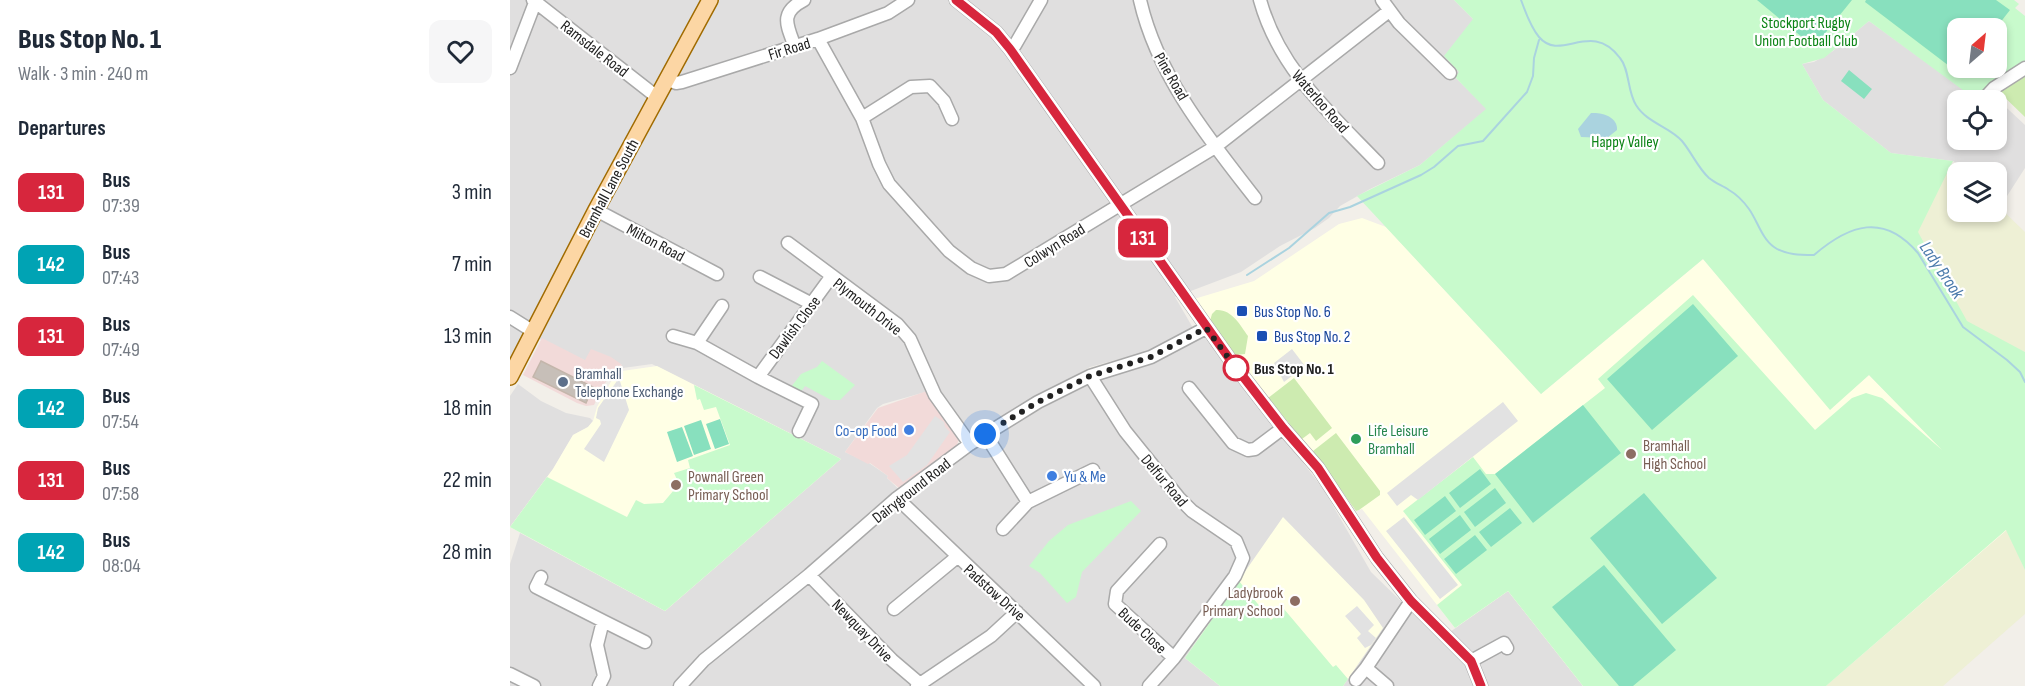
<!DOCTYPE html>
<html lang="en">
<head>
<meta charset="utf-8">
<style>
	:root { --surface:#fff; --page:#f6f6f7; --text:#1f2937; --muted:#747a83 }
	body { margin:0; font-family:"Sofia Sans Condensed",sans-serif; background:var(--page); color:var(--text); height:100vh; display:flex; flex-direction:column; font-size:22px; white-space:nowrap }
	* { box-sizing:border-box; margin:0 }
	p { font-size:20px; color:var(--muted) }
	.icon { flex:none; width:33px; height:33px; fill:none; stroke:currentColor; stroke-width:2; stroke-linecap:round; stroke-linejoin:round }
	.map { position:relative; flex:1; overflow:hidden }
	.sheet { display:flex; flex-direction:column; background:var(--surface); width:510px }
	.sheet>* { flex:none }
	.badge { padding:0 12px; border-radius:9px; font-size:21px; line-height:39px }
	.needle { width:39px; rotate:28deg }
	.controls { position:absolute; left:1437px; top:18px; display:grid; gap:12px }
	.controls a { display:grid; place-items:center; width:60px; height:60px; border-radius:12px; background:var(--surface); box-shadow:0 3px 9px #0003; font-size:30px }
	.you { position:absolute; width:30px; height:30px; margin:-15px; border:4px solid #fff; border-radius:50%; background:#1a73e8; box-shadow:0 0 0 9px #1a73e833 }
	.map>.badge { position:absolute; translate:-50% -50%; box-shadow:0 0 0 3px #fff }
	h2 { padding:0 18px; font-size:22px; line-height:54px }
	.round { display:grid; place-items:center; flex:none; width:63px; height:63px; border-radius:12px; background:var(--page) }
	.summary { display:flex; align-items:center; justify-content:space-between; height:102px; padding:0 18px }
	h1 { font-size:28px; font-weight:800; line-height:45px }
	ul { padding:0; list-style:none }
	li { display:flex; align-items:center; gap:18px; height:72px; padding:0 18px }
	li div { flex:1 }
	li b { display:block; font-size:22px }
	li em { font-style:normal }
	li .badge { min-width:66px; font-weight:700; text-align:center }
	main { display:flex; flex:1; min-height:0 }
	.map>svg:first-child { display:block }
	.residential { fill:#e0dfdf }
	.commercial { fill:#f2dad9 }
	.education { fill:#ffffe5 }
	.farmland { fill:#eef0d5 }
	.grass { fill:#cdebb0 }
	.park { fill:#c8facc; fill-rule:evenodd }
	.pitch { fill:#88e0be }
	.parking { fill:#e2e2e2 }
	.water { fill:#aad3df }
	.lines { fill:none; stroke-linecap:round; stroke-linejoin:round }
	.stream { stroke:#aad3df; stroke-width:2 }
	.building { fill:#c7bfb8; stroke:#c4b6ab; stroke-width:1.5 }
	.minor-casing { stroke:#a9a9a9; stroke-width:15 }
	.major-casing { stroke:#a06b00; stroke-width:18 }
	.minor { stroke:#fff; stroke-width:12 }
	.major { stroke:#fcd6a4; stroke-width:15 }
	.line-casing { stroke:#fff; stroke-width:14 }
	.line { stroke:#d7263d; stroke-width:9 }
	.walk { stroke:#222; stroke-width:6; stroke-dasharray:0 10.8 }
	.transit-dot { fill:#1a4fb4; stroke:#fff; stroke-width:2 }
	.stop-dot { fill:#fff; stroke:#d7263d; stroke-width:3 }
	.service-dot { fill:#5c6f8a; stroke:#fff; stroke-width:2 }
	.shop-dot { fill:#3f7fe0; stroke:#fff; stroke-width:2 }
	.leisure-dot { fill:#2e9e5b; stroke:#fff; stroke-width:2 }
	.education-dot { fill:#8d6e63; stroke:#fff; stroke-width:2 }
	.labels { text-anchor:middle; stroke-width:4.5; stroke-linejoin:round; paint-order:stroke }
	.park-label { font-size:16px; fill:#0c8416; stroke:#fff }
	.street-label { font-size:16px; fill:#222; stroke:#fff }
	.transit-label { font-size:16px; fill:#164399; stroke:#fff; text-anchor:start }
	.stop-label { font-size:16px; font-weight:bold; fill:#222; stroke:#fff; text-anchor:start }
	.service-label { font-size:16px; fill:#4e5e75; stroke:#fff; text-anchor:start }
	.shop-label { font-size:16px; fill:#366cbe; stroke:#fff; text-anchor:end }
	.leisure-label { font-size:16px; fill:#27864d; stroke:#fff; text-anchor:start }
	.education-label { font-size:16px; fill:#785e54; stroke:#fff; text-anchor:start }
	.water-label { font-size:18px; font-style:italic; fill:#4a7aab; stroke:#fff }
</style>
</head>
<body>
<main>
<section class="sheet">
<div class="summary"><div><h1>Bus Stop No. 1</h1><p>Walk · 3 min · 240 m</p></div><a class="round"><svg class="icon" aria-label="heart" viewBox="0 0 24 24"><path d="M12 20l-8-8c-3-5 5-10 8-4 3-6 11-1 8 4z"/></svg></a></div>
<h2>Departures</h2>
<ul>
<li><span class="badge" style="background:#d7263d;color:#fff">131</span><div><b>Bus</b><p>07:39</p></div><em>3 min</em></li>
<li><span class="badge" style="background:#00a3b4;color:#fff">142</span><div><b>Bus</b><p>07:43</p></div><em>7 min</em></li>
<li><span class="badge" style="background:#d7263d;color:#fff">131</span><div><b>Bus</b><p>07:49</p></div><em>13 min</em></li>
<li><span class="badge" style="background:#00a3b4;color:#fff">142</span><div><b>Bus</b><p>07:54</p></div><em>18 min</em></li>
<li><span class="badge" style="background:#d7263d;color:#fff">131</span><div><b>Bus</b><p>07:58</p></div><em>22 min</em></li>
<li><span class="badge" style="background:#00a3b4;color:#fff">142</span><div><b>Bus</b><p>08:04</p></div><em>28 min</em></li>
</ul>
</section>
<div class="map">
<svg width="1515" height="686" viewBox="0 0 1515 686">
	<rect width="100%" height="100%" fill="#f2efe9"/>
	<path class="residential" d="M0,0H944L963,19L950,73L945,77L977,109L910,165L860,189L830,206L819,218L805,228L770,246L731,272L665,297L683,328L635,352L580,367L463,436L426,389L373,404L367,408L335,452L359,463L378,476L377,478L398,498L449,458L487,434L575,384L659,355L695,335L814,490L861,572L930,639L998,591L1073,686H0V564L10,533L155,611L330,459L142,364L113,368L111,364L76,361L17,333L0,364Z
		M1359,21L1468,100H1448V140H1486V100H1480L1484,96L1515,125V168L1490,207L1487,200L1486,172H1461L1443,161L1381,153L1313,100L1292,64L1304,62L1323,51Z
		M8,384L31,401L56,413L80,418L83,421L78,427L63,435L43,469L0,527V396Z"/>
	<path class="commercial" d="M32,338L75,360L81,349L101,357L111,364L113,368L101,372L84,405L76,406L67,403L13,375Z
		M417,391L447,434L449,439L446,448L389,488L377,478L378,476L360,463L358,464L335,452L368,408Z"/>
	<path class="education" d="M852,218L876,227L1031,394L1193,259L1320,409L1359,375L1474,492L1497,530L1316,686H1073L998,591L945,628L852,509L846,511L811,461L770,413L684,299L744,281L829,224Z
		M147,366L331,459L155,611L0,527L43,469L63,435L78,427L83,421L87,407L103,378L112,371Z
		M773,517L854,600L873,628L833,686H710L675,658Z"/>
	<path class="farmland" d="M1440,163L1450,172H1448V212H1486L1487,205L1515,232V352L1454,322L1406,229Z
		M1497,530L1515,570V614L1433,686H1316Z"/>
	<path class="grass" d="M1515,71V117L1487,90Z
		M706,310C722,309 730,325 738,336L735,354L725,355L700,321L702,314Z
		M784,378L822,428L806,441L800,433L792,439L758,398Z
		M826,433L870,491V495L849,510L846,511L803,451Z"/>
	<path class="park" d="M944,0H1504L1509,4L1505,8L1515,16V61L1479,84L1465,99L1359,21L1314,58L1292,64L1313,100L1381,153L1443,161L1408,232L1457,321L1515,352V570L1496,530L1316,686H1073L998,591L945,628L927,605L952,585L893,511L963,457L976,474H985L1095,388L1088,379L1183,295L1305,430L1342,398L1356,393L1372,398L1432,450L1359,375L1320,410L1193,259L1031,394L847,196L910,165L976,109L945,77L949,72L934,56L963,19ZM1448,28H1486V68H1448Z
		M312,361L345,385L330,400H321L295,386L288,396L278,391L291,374L307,367Z
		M184,385L331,459L155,611L0,527L37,477L117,517L126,500L134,504L153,503L169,484L164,473L180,468L178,460L220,445L206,407L194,410L190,399L187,400Z
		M621,501L631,511L572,572L566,597L557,603L530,573L519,566L539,541L558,525Z
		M729,581L761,620L774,609L823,667L826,665L838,679L833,686H710L675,658Z"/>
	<path class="pitch" d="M1247,0H1342L1304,47Z
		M1356,0H1486L1500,10L1486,28H1448V68H1457L1451,75L1355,2Z
		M1339,70L1362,89L1354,99L1331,81Z
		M1183,304L1228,356L1142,430L1097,379Z
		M1073,405L1111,453L1023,523L985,474Z
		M210,419L219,444L205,449L196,424Z
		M191,420L201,449L184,455L174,426Z
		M172,427L183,456L167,462L157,432Z
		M970,469L981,484L950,508L939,493Z
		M985,488L996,503L965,527L954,512Z
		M1134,493L1207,578L1152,624L1080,538Z
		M935,496L946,511L915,535L904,520Z
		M1000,508L1012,523L981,547L969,532Z
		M950,515L961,530L930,554L919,539Z
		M965,535L977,550L946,574L934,559Z
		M1094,565L1166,650L1123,686H1109L1042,607Z"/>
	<path class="parking" d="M782,349L795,366L774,382L764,363Z
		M109,378L119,410L94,462L74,449L91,424L90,420L86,418L88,408Z
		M993,402L1008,421L908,500L901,495L887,506L877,493Z
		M425,416L434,422L435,427L440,432L417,465L393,482L379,466L397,455Z
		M894,517L948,585L930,599L876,531Z
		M847,606L864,625L858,631L866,638L861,645L855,648L847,638L851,634L835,616Z"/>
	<path class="water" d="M1081,113C1092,112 1108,117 1107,130L1097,138L1071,137L1068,129Z"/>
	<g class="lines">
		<path class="stream" d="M1011,0C1016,13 1020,26 1029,37C1051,63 1081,19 1110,58C1120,70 1117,91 1126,105C1137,123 1160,127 1172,141C1182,153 1188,168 1199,178C1205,183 1213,186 1219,190C1226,194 1234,202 1239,209C1247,220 1252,239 1264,247C1275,255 1291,255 1304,255C1340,224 1374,213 1408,253L1453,327L1497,360L1510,372L1515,382
			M737,275L779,248L819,213L840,207L911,175L924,167L948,146L973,141L1017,92L1023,76L1024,58L1029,40"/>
	</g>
	<path class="building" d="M31,361L83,387L76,403L23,377Z"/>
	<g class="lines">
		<defs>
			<path id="minor" d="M23,0L147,97
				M446,0L486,32L500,49L721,361L773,428L808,468L867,558L901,601L961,661L971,686
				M630,0C647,75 698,138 745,198
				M750,0C769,69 820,113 868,163
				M872,0L889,23L940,73
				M308,39L352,118L369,164L379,184L439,251L461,268L479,276L496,274L705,147L879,11
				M285,47C277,25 269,13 294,0
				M500,49L505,45L531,0
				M0,68L26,0
				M156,79L166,83L172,82L308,39L378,13L398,0
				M1473,100L1484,88L1515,68
				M352,118L401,87L420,86L434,101L442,119
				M86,210L207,274
				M278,243L387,324L400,339L425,395L460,444
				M250,277L302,304
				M0,317L24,332
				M163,336L187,343L248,377
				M187,343L212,306
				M580,376L615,431L669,498L682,511L726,541L733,558L725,576L664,658L639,686
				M679,388L723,443L738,450L745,449L773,428
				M289,431L302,404L248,377L321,277
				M475,434L518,502
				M387,498L584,686
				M493,529L518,502L583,470
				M650,544L607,591L605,604L664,658
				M299,575L382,660L409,683
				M31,577L26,587L93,621
				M384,609L447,557
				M961,661L994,643L997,648
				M0,674L24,686
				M846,680L856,668
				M89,686L94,676L87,645L93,621L135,642
				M170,686L194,660L299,575L387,498L460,444L528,402L580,376L641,357L696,328
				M407,686L481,636L507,612
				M877,686L856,668L901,601"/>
			<path id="major" d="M0,377L86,210L200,0"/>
		</defs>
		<use href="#minor" class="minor-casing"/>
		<use href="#major" class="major-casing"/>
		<use href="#minor" class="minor"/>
		<use href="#major" class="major"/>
	</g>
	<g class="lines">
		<defs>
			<path id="line" d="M446,0L486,32L500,49L721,361L773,428L808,468L867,558L901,601L961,661L971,686"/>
		</defs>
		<use href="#line" class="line-casing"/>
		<use href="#line" class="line"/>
		<path class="walk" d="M475,434L528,402L580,376L641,357L696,328L726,368"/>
	</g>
	<g class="transit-dot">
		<rect x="726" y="305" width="12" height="12" rx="3"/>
		<rect x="746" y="330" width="12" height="12" rx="3"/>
	</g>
	<circle class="stop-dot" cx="726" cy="368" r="12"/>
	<circle class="service-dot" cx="53" cy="382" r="6"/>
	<g class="shop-dot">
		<circle cx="399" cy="430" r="6"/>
		<circle cx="542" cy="476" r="6"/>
	</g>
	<circle class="leisure-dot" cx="846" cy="439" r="6"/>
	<g class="education-dot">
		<circle cx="1121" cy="454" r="6"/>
		<circle cx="166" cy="485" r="6"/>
		<circle cx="785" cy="601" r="6"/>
	</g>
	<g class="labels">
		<g class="park-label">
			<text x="1296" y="28">Stockport Rugby<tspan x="1296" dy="18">Union Football Club</tspan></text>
			<text x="1115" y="147">Happy Valley</text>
		</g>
		<g class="street-label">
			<text transform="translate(85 48) rotate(38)" y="6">Ramsdale Road</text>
			<text transform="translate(279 48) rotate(-17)" y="6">Fir Road</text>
			<text transform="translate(662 76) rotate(60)" y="6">Pine Road</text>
			<text transform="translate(811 101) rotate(49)" y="6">Waterloo Road</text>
			<text transform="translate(98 188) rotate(-62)" y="6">Bramhall Lane South</text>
			<text transform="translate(146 242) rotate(28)" y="6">Milton Road</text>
			<text transform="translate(544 245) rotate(-32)" y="6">Colwyn Road</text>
			<text transform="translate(358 306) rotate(38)" y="6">Plymouth Drive</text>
			<text transform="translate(284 327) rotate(-53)" y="6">Dawlish Close</text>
			<text transform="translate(655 480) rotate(50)" y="6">Delfur Road</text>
			<text transform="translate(401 490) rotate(-38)" y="6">Dairyground Road</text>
			<text transform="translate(485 592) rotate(42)" y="6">Padstow Drive</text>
			<text transform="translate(353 630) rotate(46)" y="6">Newquay Drive</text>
			<text transform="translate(633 630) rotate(43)" y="6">Bude Close</text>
		</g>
		<g class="transit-label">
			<text x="744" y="317">Bus Stop No. 6</text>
			<text x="764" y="342">Bus Stop No. 2</text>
		</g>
		<g class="stop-label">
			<text x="744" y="374">Bus Stop No. 1</text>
		</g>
		<g class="service-label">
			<text x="65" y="379">Bramhall<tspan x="65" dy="18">Telephone Exchange</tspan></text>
		</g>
		<g class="shop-label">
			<text x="387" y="436">Co-op Food</text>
			<text x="554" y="482" text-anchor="start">Yu &amp; Me</text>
		</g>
		<g class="leisure-label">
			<text x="858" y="436">Life Leisure<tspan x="858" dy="18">Bramhall</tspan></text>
		</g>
		<g class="education-label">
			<text x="1133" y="451">Bramhall<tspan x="1133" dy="18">High School</tspan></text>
			<text x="178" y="482">Pownall Green<tspan x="178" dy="18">Primary School</tspan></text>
			<text x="773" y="598" text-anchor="end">Ladybrook<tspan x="773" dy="18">Primary School</tspan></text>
		</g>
		<g class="water-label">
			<text transform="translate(1432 270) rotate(56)" y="6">Lady Brook</text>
		</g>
	</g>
</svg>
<div class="controls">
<a><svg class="needle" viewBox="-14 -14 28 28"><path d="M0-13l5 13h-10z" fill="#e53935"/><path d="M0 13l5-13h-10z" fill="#747a83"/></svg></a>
<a><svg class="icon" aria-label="locate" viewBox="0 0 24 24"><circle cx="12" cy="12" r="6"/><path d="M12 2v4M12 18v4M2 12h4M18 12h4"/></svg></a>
<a><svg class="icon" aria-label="layers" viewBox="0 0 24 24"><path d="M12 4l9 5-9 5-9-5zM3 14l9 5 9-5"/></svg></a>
</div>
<div class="you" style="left:475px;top:434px"></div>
<b class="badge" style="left:633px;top:238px;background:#d7263d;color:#fff">131</b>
</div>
</main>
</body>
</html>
